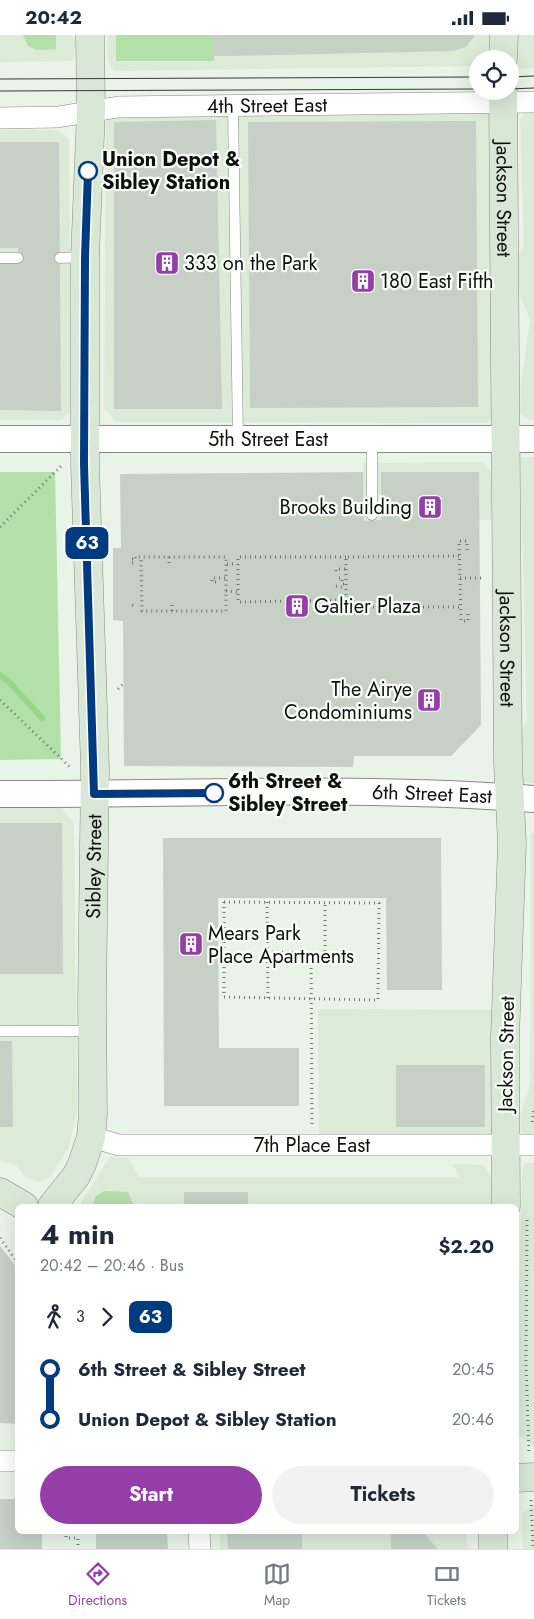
<!DOCTYPE html>
<html lang="en">
<head>
<meta charset="utf-8">
<style>
	:root { --surface:#fff; --page:#f2f2f3; --text:#1f2937; --muted:#747a83; --line:#e0e1e3; --accent:#953eaa }
	body { margin:0; font-family:Jost,sans-serif; background:var(--page); color:var(--text); height:100vh; display:flex; flex-direction:column; font-size:19px; white-space:nowrap }
	* { box-sizing:border-box; margin:0 }
	p { font-size:16px; color:var(--muted) }
	.icon { flex:none; width:28px; height:28px; fill:none; stroke:currentColor; stroke-width:2; stroke-linecap:round; stroke-linejoin:round }
	.map { position:relative; flex:1; overflow:hidden }
	.drawer { position:absolute; left:15px; top:1169px; width:504px; height:330px; display:flex; flex-direction:column; background:var(--surface); border-radius:8px; box-shadow:0 5px 20px #0002 }
	.drawer>* { flex:none }
	.badge { padding:0 10px; border-radius:8px; font-size:18px; line-height:32px }
	.buttons { position:absolute; left:469px; top:15px; display:grid; gap:10px }
	.buttons a { display:grid; place-items:center; width:50px; height:50px; border-radius:50%; background:var(--surface); box-shadow:0 5px 20px #0002; font-size:25px }
	.map>.badge { position:absolute; translate:-50% -50%; box-shadow:0 0 0 2px #fff }
	.legs { display:flex; align-items:center; gap:8px; height:55px; padding:0 25px; font-size:16px }
	.legs p { margin-inline-start:auto }
	.headline { display:flex; align-items:center; justify-content:space-between; height:85px; padding:0 25px }
	h1 { font-size:28px; font-weight:700; line-height:38px }
	.button { display:flex; gap:10px; margin-top:auto; padding:10px 25px }
	.button a { flex:1; height:58px; border-radius:30px; background:var(--accent); color:#fff; font-size:20px; font-weight:700; line-height:58px; text-align:center }
	.button a+a { background:var(--page); color:var(--text) }
	ul { padding:0 25px; list-style:none }
	li { display:flex; align-items:center; gap:18px; height:50px; font-size:19px }
	li i { display:grid; place-items:center; width:8px; height:100%; margin:0 6px; background:currentColor }
	li i::after { content:''; width:12px; height:12px; margin:-6px; border:4px solid; border-radius:50%; background:var(--surface) }
	li p { margin-inline-start:auto }
	li:first-child i { background:linear-gradient(#0000 50%,currentColor 0) }
	li:last-child i { background:linear-gradient(currentColor 50%,#0000 0) }
	.status { display:flex; justify-content:space-between; align-items:center; height:35px; padding:0 25px; background:var(--surface); direction:ltr }
	.status svg { height:14px; fill:currentColor }
	.tab-bar { display:flex; justify-content:space-around; align-items:center; height:70px; border-top:1px solid var(--line); background:var(--surface); font-size:14px; color:var(--muted) }
	.tab-bar a { display:grid; justify-items:center; gap:2px }
	.tab-bar .current { color:var(--accent) }
	.map>svg:first-child { display:block }
	.built { fill:#dcead8 }
	.green { fill:#b3dfa8 }
	.lines { fill:none; stroke-linecap:round; stroke-linejoin:round }
	.stream { stroke:#98d789; stroke-width:6 }
	.building { fill:#c6d0c4 }
	.service-casing { stroke:#848d82; stroke-width:11 }
	.minor-casing { stroke:#848d82; stroke-width:22 }
	.tertiary-casing { stroke:#848d82; stroke-width:28 }
	.secondary-casing { stroke:#848d82; stroke-width:29 }
	.path { stroke:#717870; stroke-width:3; stroke-dasharray:1 4; stroke-linecap:butt }
	.service { stroke:#fff; stroke-width:10 }
	.minor { stroke:#fff; stroke-width:21 }
	.tertiary { stroke:#fff; stroke-width:26 }
	.secondary { stroke:#d9e7d6; stroke-width:28 }
	.tram { stroke:#373b36; stroke-width:1 }
	.line-1-casing { stroke:#fff; stroke-width:11 }
	.line-1 { stroke:#003b80; stroke-width:8 }
	.stop-1-dot { fill:#fff; stroke:#003b80; stroke-width:2.5 }
	.labels { text-anchor:middle; stroke-width:4.5; stroke-linejoin:round; paint-order:stroke }
	.street-label { font-size:20px; fill:#0d100c; stroke:#f9fff8 }
	.stop-label { font-size:20px; font-weight:bold; fill:#0d100c; stroke:#f9fff8; text-anchor:start }
	.poi-label { font-size:20px; fill:#0d100c; stroke:#f9fff8; text-anchor:start }
</style>
</head>
<body>
<div class="status"><b>20:42</b><svg viewBox="0 0 49 12"><path d="M0 12V9h3v3zM5 12V6h3v6zM10 12V3h3v9zM15 12V0h3v12zM26 1h20v11H26zM47 4h2v5h-2z"/></svg></div>
<div class="map">
<svg width="534" height="1514" viewBox="0 0 534 1514">
	<rect width="100%" height="100%" fill="#e9f3e7"/>
	<path class="built" d="M0,0H72L76,4L73,26L0,27Z
		M107,0H491V19L487,24H478L477,31L114,36L108,26Z
		M518,0H534V33L520,34L517,29Z
		M486,77L493,85L494,381L487,388L115,387L104,373L106,87L112,78Z
		M525,78H534V385L526,384L520,378L521,349L530,285L518,255V221L524,210L520,84Z
		M0,95H59L69,104L71,351L76,359V373L61,385H0Z
		M520,422H534V748H520L519,701L527,686Z
		M482,427L491,437V485L364,486L363,428Z
		M0,772H61L74,789L77,1077L69,1112L51,1141L38,1147L25,1142L17,1131L0,1125Z
		M534,796V1101H526L521,1095L520,1081L530,1050L531,799Z
		M318,974L497,975L492,1099L485,1105L319,1104Z
		M110,1122L128,1123L139,1142H460L452,1129L484,1130L493,1146L494,1168L491,1171H79Z
		M524,1128H534V1411L516,1398L522,1141Z
		M534,1469V1514H523L522,1479Z
		M220,1496H465L469,1514H220Z"/>
	<path class="green" d="M23,0H56V14L37,15L28,11Z
		M116,0H214V26H116Z
		M0,437H55L61,724L0,725Z
		M104,1156L128,1157L134,1171H92L96,1161Z"/>
	<g class="lines">
		<path class="stream" d="M0,640L10,648L42,683"/>
	</g>
	<path class="building" d="M214,0H475L466,12L453,16L228,21H214Z
		M216,85L222,374H114V87Z
		M476,86L478,372L250,373L248,87Z
		M0,107H59L61,376L0,375V228H18V213H0Z
		M363,437L364,486L381,485V437H479L481,690L451,721H354L353,732L124,731L123,586L113,585V513H121L120,439Z
		M0,788H62L63,939H0Z
		M163,803H441L442,955H387L386,863H218L219,1013H299V1071H164Z
		M0,1006H12L13,1092H0Z
		M396,1030H485V1092H396Z
		M184,1157H248V1171H184Z
		M0,1211L18,1234V1389L0,1388Z
		M0,1464H18V1496H42V1514H0Z
		M84,1496H167L168,1514H96V1498L85,1499Z
		M227,1496H302V1514H228Z
		M391,1496H422L438,1514H391Z"/>
	<g class="lines">
		<defs>
			<path id="service" d="M233,72L238,403
				M0,223H18
				M60,223L84,222
				M372,404V480
				M0,996H91"/>
			<g id="minor">
				<path id="s1" d="M0,83L58,82L118,72L534,67"/>
				<path id="s2" d="M91,1102L119,1110H534"/>
				<path d="M0,1426H18"/>
				<path d="M199,1496L200,1514"/>
			</g>
			<g id="tertiary">
				<path id="s3" d="M0,404H534"/>
				<path id="s4" d="M0,759C178,760 356,750 534,764"/>
			</g>
			<g id="secondary">
				<path d="M503,24L504,0"/>
				<path id="s5" d="M503,56L508,728L512,808L505,1003L506,1171"/>
				<path d="M0,1157L24,1171"/>
				<path id="s6" d="M52,1171L76,1141L82,1129L91,1102L93,1079L92,965L95,734L85,429V222L91,76L90,0"/>
				<path d="M516,1443L534,1442"/>
				<path d="M493,1496V1514"/>
			</g>
		</defs>
		<use href="#service" class="service-casing"/>
		<use href="#minor" class="minor-casing"/>
		<use href="#tertiary" class="tertiary-casing"/>
		<use href="#secondary" class="secondary-casing"/>
		<path class="path" d="M0,492L61,431
			M467,515V506H459L461,586H468V578
			M459,521L346,522V572H460
			M346,522H238V567L346,565
			M132,524H136L135,522H226V576H142L141,522
			M132,528H134
			M169,528V522
			M227,529H237
			M336,536V534H346
			M339,543H342V549H346
			M460,543H482
			M216,547H212V543H226
			M336,551L346,553
			M226,556L238,557
			M132,570L135,571
			M172,570V577
			M118,654L124,648
			M0,665L71,733
			M224,867L379,868L378,965L224,962Z
			M267,867L268,963
			M267,917L325,918V867
			M311,918L312,1091
			M532,1087L534,1073
			M527,1185L526,1328L529,1419
			M0,1203L18,1228
			M531,1465L533,1514
			M66,1496V1503H78V1514"/>
		<use href="#service" class="service"/>
		<use href="#minor" class="minor"/>
		<use href="#tertiary" class="tertiary"/>
		<use href="#secondary" class="secondary"/>
		<path class="tram" d="M510,42L534,41
			M0,44L478,42
			M510,54L534,53
			M0,56L478,54"/>
	</g>
	<g class="lines">
		<defs>
			<path id="line-1" d="M88,136L85,222L84,429L94,759L214,758"/>
		</defs>
		<use href="#line-1" class="line-1-casing"/>
		<use href="#line-1" class="line-1"/>
	</g>
	<defs>
		<symbol id="building-square" viewBox="-11 -11 22 22"><rect x="-9" y="-9" width="18" height="18" rx="4" fill="#953eaa" stroke="#f9fff8"/><path d="M-4-6H4V6H1V3H-1V6H-4ZM-2.5-4.3h1.7v1.8h-1.7ZM.8-4.3h1.7v1.8H.8ZM-2.5-1h1.7V.8h-1.7ZM.8-1h1.7V.8H.8Z" fill="#fff"/></symbol>
	</defs>
	<g fill-rule="evenodd">
		<use href="#building-square" x="153" y="214" width="28" height="28"/>
		<use href="#building-square" x="349" y="232" width="28" height="28"/>
		<use href="#building-square" x="416" y="458" width="28" height="28"/>
		<use href="#building-square" x="283" y="557" width="28" height="28"/>
		<use href="#building-square" x="415" y="651" width="28" height="28"/>
		<use href="#building-square" x="177" y="895" width="28" height="28"/>
	</g>
	<g class="stop-1-dot">
		<circle cx="88" cy="136" r="9"/>
		<circle cx="214" cy="758" r="9"/>
	</g>
	<g class="labels">
		<g class="street-label">
			<text dy="7" stroke="none"><textPath href="#s1" startOffset="268">4th Street East</textPath></text>
			<text dy="7" stroke="none"><textPath href="#s5" startOffset="108">Jackson Street</textPath></text>
			<text dy="7" stroke="none"><textPath href="#s3" startOffset="268">5th Street East</textPath></text>
			<text dy="7" stroke="none"><textPath href="#s5" startOffset="558">Jackson Street</textPath></text>
			<text dy="7" stroke="none"><textPath href="#s4" startOffset="432">6th Street East</textPath></text>
			<text dy="7" stroke="none"><textPath href="#s6" startOffset="351">Sibley Street</textPath></text>
			<text transform="translate(506 1019) rotate(-89)" y="7">Jackson Street</text>
			<text dy="7" stroke="none"><textPath href="#s2" startOffset="222">7th Place East</textPath></text>
		</g>
		<g class="stop-label">
			<text x="102" y="131">Union Depot &amp;<tspan x="102" dy="23">Sibley Station</tspan></text>
			<text x="228" y="753">6th Street &amp;<tspan x="228" dy="23">Sibley Street</tspan></text>
		</g>
		<g class="poi-label">
			<text x="184" y="235">333 on the Park</text>
			<text x="380" y="253">180 East Fifth</text>
			<text x="412" y="479" text-anchor="end">Brooks Building</text>
			<text x="314" y="578">Galtier Plaza</text>
			<text x="412" y="661" text-anchor="end">The Airye<tspan x="412" dy="23">Condominiums</tspan></text>
			<text x="208" y="905">Mears Park<tspan x="208" dy="23">Place Apartments</tspan></text>
		</g>
	</g>
</svg>
<div class="buttons">
<a><svg class="icon" aria-label="locate" viewBox="0 0 24 24"><circle cx="12" cy="12" r="6"/><path d="M12 2v4M12 18v4M2 12h4M18 12h4"/></svg></a>
</div>
<b class="badge" style="left:87px;top:508px;background:#003b80;color:#fff">63</b>
<section class="drawer">
<div class="headline"><div><h1>4 min</h1><p>20:42 – 20:46 · Bus</p></div><b>$2.20</b></div>
<div class="legs"><svg class="icon" aria-label="walk" viewBox="0 0 24 24"><circle cx="13" cy="4" r="2"/><path d="M13 8l-2 6 4 7M11 14l-3 7M7 12l3-4h3l4 4"/></svg>3<svg class="icon" aria-label="forward" viewBox="0 0 24 24"><path d="M9 5l7 7-7 7"/></svg><b class="badge" style="background:#003b80;color:#fff">63</b></div>
<ul>
<li><i style="color:#003b80"></i><b>6th Street &amp; Sibley Street</b><p>20:45</p></li>
<li><i style="color:#003b80"></i><b>Union Depot &amp; Sibley Station</b><p>20:46</p></li>
</ul>
<div class="button"><a>Start</a><a>Tickets</a></div>
</section>
</div>
<nav class="tab-bar">
<a class="current"><svg class="icon" aria-label="directions" viewBox="0 0 24 24"><path d="M12 3l9 9-9 9-9-9zM9 14v-3h6M13 9l2 2-2 2"/></svg>Directions</a>
<a><svg class="icon" aria-label="map" viewBox="0 0 24 24"><path d="M3 6l6-2 6 2 6-2v14l-6 2-6-2-6 2zM9 4v14M15 6v14"/></svg>Map</a>
<a><svg class="icon" aria-label="tickets" viewBox="0 0 24 24"><path d="M3 7h18v10H3zM15 7v10"/></svg>Tickets</a>
</nav>
</body>
</html>
